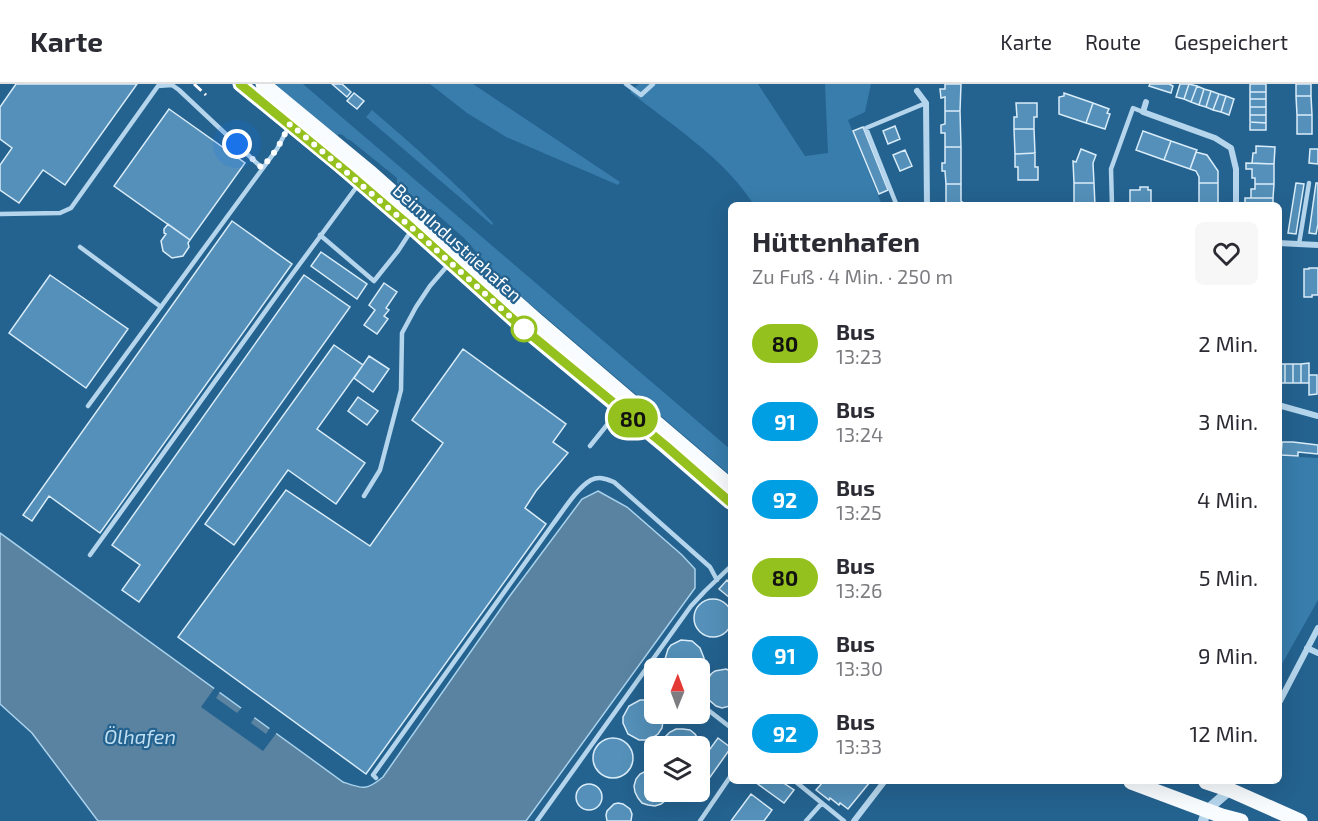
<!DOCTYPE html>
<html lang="de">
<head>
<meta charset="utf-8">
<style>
	:root { --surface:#fff; --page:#f7f7f7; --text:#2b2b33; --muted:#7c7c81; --line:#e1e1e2 }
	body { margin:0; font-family:"Exo 2",sans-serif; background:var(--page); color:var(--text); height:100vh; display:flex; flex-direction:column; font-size:22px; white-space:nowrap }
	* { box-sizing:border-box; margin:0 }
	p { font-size:20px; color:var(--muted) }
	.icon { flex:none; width:33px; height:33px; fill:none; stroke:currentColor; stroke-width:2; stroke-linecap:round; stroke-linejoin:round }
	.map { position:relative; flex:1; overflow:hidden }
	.side { position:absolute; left:728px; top:118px; width:554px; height:582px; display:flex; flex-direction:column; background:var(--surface); border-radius:9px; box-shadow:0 6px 24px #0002 }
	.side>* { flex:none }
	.badge { padding:0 12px; border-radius:20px; font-size:21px; line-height:39px }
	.needle { width:39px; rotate:1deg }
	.controls { position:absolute; left:644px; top:574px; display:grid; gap:12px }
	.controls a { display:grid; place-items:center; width:66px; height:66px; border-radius:9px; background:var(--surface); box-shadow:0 6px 24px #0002; font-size:30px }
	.you { position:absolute; width:30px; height:30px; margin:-15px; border:4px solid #fff; border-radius:50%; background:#1a73e8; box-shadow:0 0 0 9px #1a73e833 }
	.map>.badge { position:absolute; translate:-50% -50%; box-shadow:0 0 0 3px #fff }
	.round { display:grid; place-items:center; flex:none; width:63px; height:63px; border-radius:9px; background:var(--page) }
	.summary { display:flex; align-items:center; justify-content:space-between; height:102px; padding:0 24px }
	h1 { font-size:28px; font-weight:700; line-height:45px }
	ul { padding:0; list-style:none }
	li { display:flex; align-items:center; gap:18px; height:78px; padding:0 24px }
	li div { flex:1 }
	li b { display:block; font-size:22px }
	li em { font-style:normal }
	li .badge { min-width:66px; font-weight:700; text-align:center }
	header { display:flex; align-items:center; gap:36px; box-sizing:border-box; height:84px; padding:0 30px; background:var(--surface); border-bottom:2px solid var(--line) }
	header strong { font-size:28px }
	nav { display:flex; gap:33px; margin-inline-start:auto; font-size:21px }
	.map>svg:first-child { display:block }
	.green { fill:#387dac }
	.water { fill:#5983a1; stroke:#a9d2ec; stroke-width:1.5 }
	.pier { fill:#24628f }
	.building { fill:#5490b9; stroke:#d9ecf9; stroke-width:1.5 }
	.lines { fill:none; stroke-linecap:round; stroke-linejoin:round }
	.service { stroke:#b4d5ec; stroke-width:4.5 }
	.minor { stroke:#b4d5ec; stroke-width:6 }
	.tertiary { stroke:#b4d5ec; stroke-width:10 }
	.primary { stroke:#f9fcff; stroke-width:15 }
	.rail { stroke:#fff; stroke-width:3; stroke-dasharray:10 4.5; stroke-linecap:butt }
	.line-casing { stroke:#fff; stroke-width:14 }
	.line { stroke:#95c11f; stroke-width:9 }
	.walk { stroke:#fff; stroke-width:6; stroke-dasharray:0 10.8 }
	.stop-dot { fill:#fff; stroke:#95c11f; stroke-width:3 }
	.labels { text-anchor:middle; stroke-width:4.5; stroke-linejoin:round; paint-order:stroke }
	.street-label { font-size:18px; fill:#fff; stroke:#24628f }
	.water-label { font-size:20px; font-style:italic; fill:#c0dff2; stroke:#24628f }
</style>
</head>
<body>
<header>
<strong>Karte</strong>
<nav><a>Karte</a><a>Route</a><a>Gespeichert</a></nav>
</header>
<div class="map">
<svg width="1318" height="737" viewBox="0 0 1318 737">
	<rect width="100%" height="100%" fill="#24628f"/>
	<path class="green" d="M272,0H303L730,365V391L487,183L488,181L464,154L431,125H428L397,99V94L350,56L347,55L343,51L339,50L337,52Z
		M430,0H473L620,98L618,101L506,53L467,29Z
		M639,0H758L805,72L828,69L825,0H871L865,28L848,36L882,121H754C724,74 673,42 630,8Z
		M372,26C414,62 455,98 493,139L492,141L366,33Z
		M1281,372L1318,374V516L1278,587V382Z"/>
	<path class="water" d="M598,407L627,423L682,471L695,485V504L526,737H98L32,649L0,620V449L343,698C363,705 366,707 383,693L509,513L582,415Z"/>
	<path class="pier" d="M216,602L221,606L216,614L237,629L243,622L256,631L251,639L266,650L271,642L278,647L263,667L201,623Z"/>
	<path class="building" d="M16,0H137L65,101L43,86L19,119L0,106V81L12,64L0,55V23Z
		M332,0H342L351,8L347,13Z
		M945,0H961L960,27H945V13L941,14L940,5H945Z
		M1150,0H1169L1173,2L1171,9L1149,2Z
		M1180,0H1189L1184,15L1176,13Z
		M1189,0L1197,2L1191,18L1184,15Z
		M1250,0H1266V8H1250Z
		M1296,0H1311V12H1296Z
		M1197,2L1204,5L1199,21L1191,18Z
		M1204,5L1211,7L1206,23L1199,21Z
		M1211,7L1219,10L1213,26L1206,23Z
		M1250,8H1266V15H1250Z
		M354,9L364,17L357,25L347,17Z
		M1064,9L1093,19L1086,39L1059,30V13L1064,12Z
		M1219,10L1226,12L1221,28L1213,26Z
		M1226,12L1234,15L1229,31L1221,28Z
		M1296,12H1311L1312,31H1297Z
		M1250,15H1266V23H1250Z
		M1016,19H1037V33H1034V45H1014V33H1017Z
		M1093,19L1109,25L1107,29L1110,30L1105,45L1086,39Z
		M1250,23H1266V31H1250Z
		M169,25L245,79L190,156L114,102Z
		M945,27H960L961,63H945V49H941V41L945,40Z
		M1250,31H1266V39L1250,38Z
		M1297,31H1312V50H1297Z
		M1250,38L1266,39V46H1250Z
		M895,42L900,55L888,60L883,47Z
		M863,43L888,106L879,110L853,47Z
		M1014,45H1034L1035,69L1015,70Z
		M1143,47L1171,57L1164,76L1136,66Z
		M1171,57L1197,66L1190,85L1164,76Z
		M1256,62L1275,63L1274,80L1252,79L1253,69H1256Z
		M945,63H961V100H946L945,87H942V79H945Z
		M1081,65L1096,71L1093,79L1094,99H1074L1073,77L1076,78Z
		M1310,65H1318V80L1309,79Z
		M905,66L912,82L900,87L893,71Z
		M1196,68L1207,71L1218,87V99H1199V93L1196,87L1190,85Z
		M1035,69V83H1038V96H1018V83H1015V70Z
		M1246,79L1274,80V100H1255V94H1252V85H1246Z
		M1074,99H1094L1095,122H1074Z
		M1199,99H1218V122H1199Z
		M1296,99L1304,100L1296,150L1288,149Z
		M1316,99H1318V140L1316,150L1309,149Z
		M946,100H961V117L968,122H946Z
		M1255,100H1274L1273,114H1251V105H1255Z
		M1140,103H1148V106H1151V122H1130V106H1140Z
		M1245,114H1273V122H1251V120H1245Z
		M232,137L292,180L100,449L49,412L32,437L23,431Z
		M168,140L190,156L188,159L189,163L183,172L172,174L163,167L161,157L166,150L164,149V145Z
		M321,168L367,200L357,215L311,182Z
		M1309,184H1318V211H1312V213H1304V185H1309Z
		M50,191L128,245L86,304L9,249Z
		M304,191L350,223L139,518L122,506L140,481L112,461Z
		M384,199L397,208L386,224L389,226L384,232L388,235L377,250L364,241L375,226L369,221Z
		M334,261L363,281L317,345L365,379L336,420L288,386L234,461L205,440Z
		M463,265L566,340L553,358L568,369L536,407L525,424L546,440L366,690L178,553L286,406L370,462L443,359L412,336Z
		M369,272L389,285L373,308L354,294Z
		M1309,279V299H1301V280Z
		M1278,280H1285V299H1278Z
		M1285,280H1293V299H1285Z
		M1293,280H1301V299H1293Z
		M1309,291H1317V310L1309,311Z
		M358,313L378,327L367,341L348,327Z
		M1282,358H1293L1318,361V370L1298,368V372L1281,371Z
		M727,496L730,499V514L719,505Z
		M694 534a19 19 0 1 1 38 0a19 19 0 1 1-38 0Z
		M681,556L692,557L700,564L704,574L703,580L699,587V585H668L665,575L668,565L671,561Z
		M726,585L730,587V622L722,624L716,622L708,615L705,605V600L711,590L715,587Z
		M640,616H647L653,619L654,630H662L663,637L662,644L658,650L652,654L646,656H639L628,650L623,639V633L629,622Z
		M676,645H683L690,646L695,650L699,656L701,662L699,671V663H662L665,653L670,648Z
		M718,654L730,663V665L708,696L699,689V680Z
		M593 674a20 20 0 1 1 40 0a20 20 0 1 1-40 0Z
		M650,685H654V708H671L666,716L661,720L655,722L648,721L642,719L638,714L635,708L634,702L636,695L640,690Z
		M755,698H782L794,706L784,719Z
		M823,698H870L848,725L840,719L839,721L830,714L829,716L816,706Z
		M576 713a13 13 0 1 1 26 0a13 13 0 1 1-26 0Z
		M751,710L772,726L764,737H731Z
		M618,719L623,720L630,725L632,730L631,737H607L606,731L607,727L614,720Z"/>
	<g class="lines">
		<path class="service" d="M626,0L641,11L653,0
			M897,122L866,44L926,19
			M1112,122L1111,85L1133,24L1143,28
			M0,130L60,129L71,124L158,2L172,1L179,6L262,84
			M320,151L374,197L398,167L411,147
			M1299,160L1309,99
			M80,163L161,223
			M88,322L277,65L289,42
			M590,362L619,326
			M364,412L380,386L401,306L402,249L416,223L430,202L448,181
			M90,471L285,200L358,101
			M699,619L730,643
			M376,694L373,691L553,440C563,427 577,404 591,396C599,392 606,395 614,398L710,483L717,496
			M796,698L844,737
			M537,737L691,522L705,507L730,483
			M700,737L730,693
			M806,737L822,719"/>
		<path class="minor" d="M917,7L926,19L927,122
			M1146,18L1143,28L1215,54L1231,64L1236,85V122
			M1278,159L1318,161
			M1278,321L1318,332
			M1307,564L1318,569
			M1280,617L1318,544
			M854,737L884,698"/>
		<path class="tertiary" d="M1203,737L1207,726L1230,706"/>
		<path class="primary" d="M240,0L338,80L412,144L524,245L665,362L730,418
			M263,0L372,90L535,235L730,402
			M1131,698L1222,732L1241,737
			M1206,698L1230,706L1300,737"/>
		<path class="rail" d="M194,0L206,11"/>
	</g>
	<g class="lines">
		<defs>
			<path id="line" d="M240,0L348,89L412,144L524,245L666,362L730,418"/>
		</defs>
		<use href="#line" class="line-casing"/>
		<use href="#line" class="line"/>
		<path class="walk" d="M237,60L262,84L277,65L290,40L412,144L524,245"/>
	</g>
	<circle class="stop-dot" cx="524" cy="245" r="12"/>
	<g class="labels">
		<g class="street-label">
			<text transform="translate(457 159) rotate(42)" y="6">Beim Industriehafen</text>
		</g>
		<g class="water-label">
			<text x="140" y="660">Ölhafen</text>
		</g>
	</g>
</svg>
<div class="controls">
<a><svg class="needle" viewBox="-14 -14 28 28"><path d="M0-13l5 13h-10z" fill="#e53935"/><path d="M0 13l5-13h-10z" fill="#7c7c81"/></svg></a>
<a><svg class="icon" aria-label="layers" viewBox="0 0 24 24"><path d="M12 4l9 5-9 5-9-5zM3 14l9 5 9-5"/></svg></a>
</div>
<div class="you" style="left:237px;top:60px"></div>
<b class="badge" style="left:633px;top:334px;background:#95c11f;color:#111">80</b>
<section class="side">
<div class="summary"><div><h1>Hüttenhafen</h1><p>Zu Fuß · 4 Min. · 250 m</p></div><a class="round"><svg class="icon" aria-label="heart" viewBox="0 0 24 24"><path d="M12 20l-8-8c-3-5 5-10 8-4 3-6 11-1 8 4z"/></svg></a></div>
<ul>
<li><span class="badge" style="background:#95c11f;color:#111">80</span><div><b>Bus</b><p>13:23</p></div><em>2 Min.</em></li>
<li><span class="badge" style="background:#009fe3;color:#fff">91</span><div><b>Bus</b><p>13:24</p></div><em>3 Min.</em></li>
<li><span class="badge" style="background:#009fe3;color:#fff">92</span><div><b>Bus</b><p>13:25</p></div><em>4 Min.</em></li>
<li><span class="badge" style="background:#95c11f;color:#111">80</span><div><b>Bus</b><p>13:26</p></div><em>5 Min.</em></li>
<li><span class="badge" style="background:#009fe3;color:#fff">91</span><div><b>Bus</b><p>13:30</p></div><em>9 Min.</em></li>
<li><span class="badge" style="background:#009fe3;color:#fff">92</span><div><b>Bus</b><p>13:33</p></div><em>12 Min.</em></li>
</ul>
</section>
</div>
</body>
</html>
